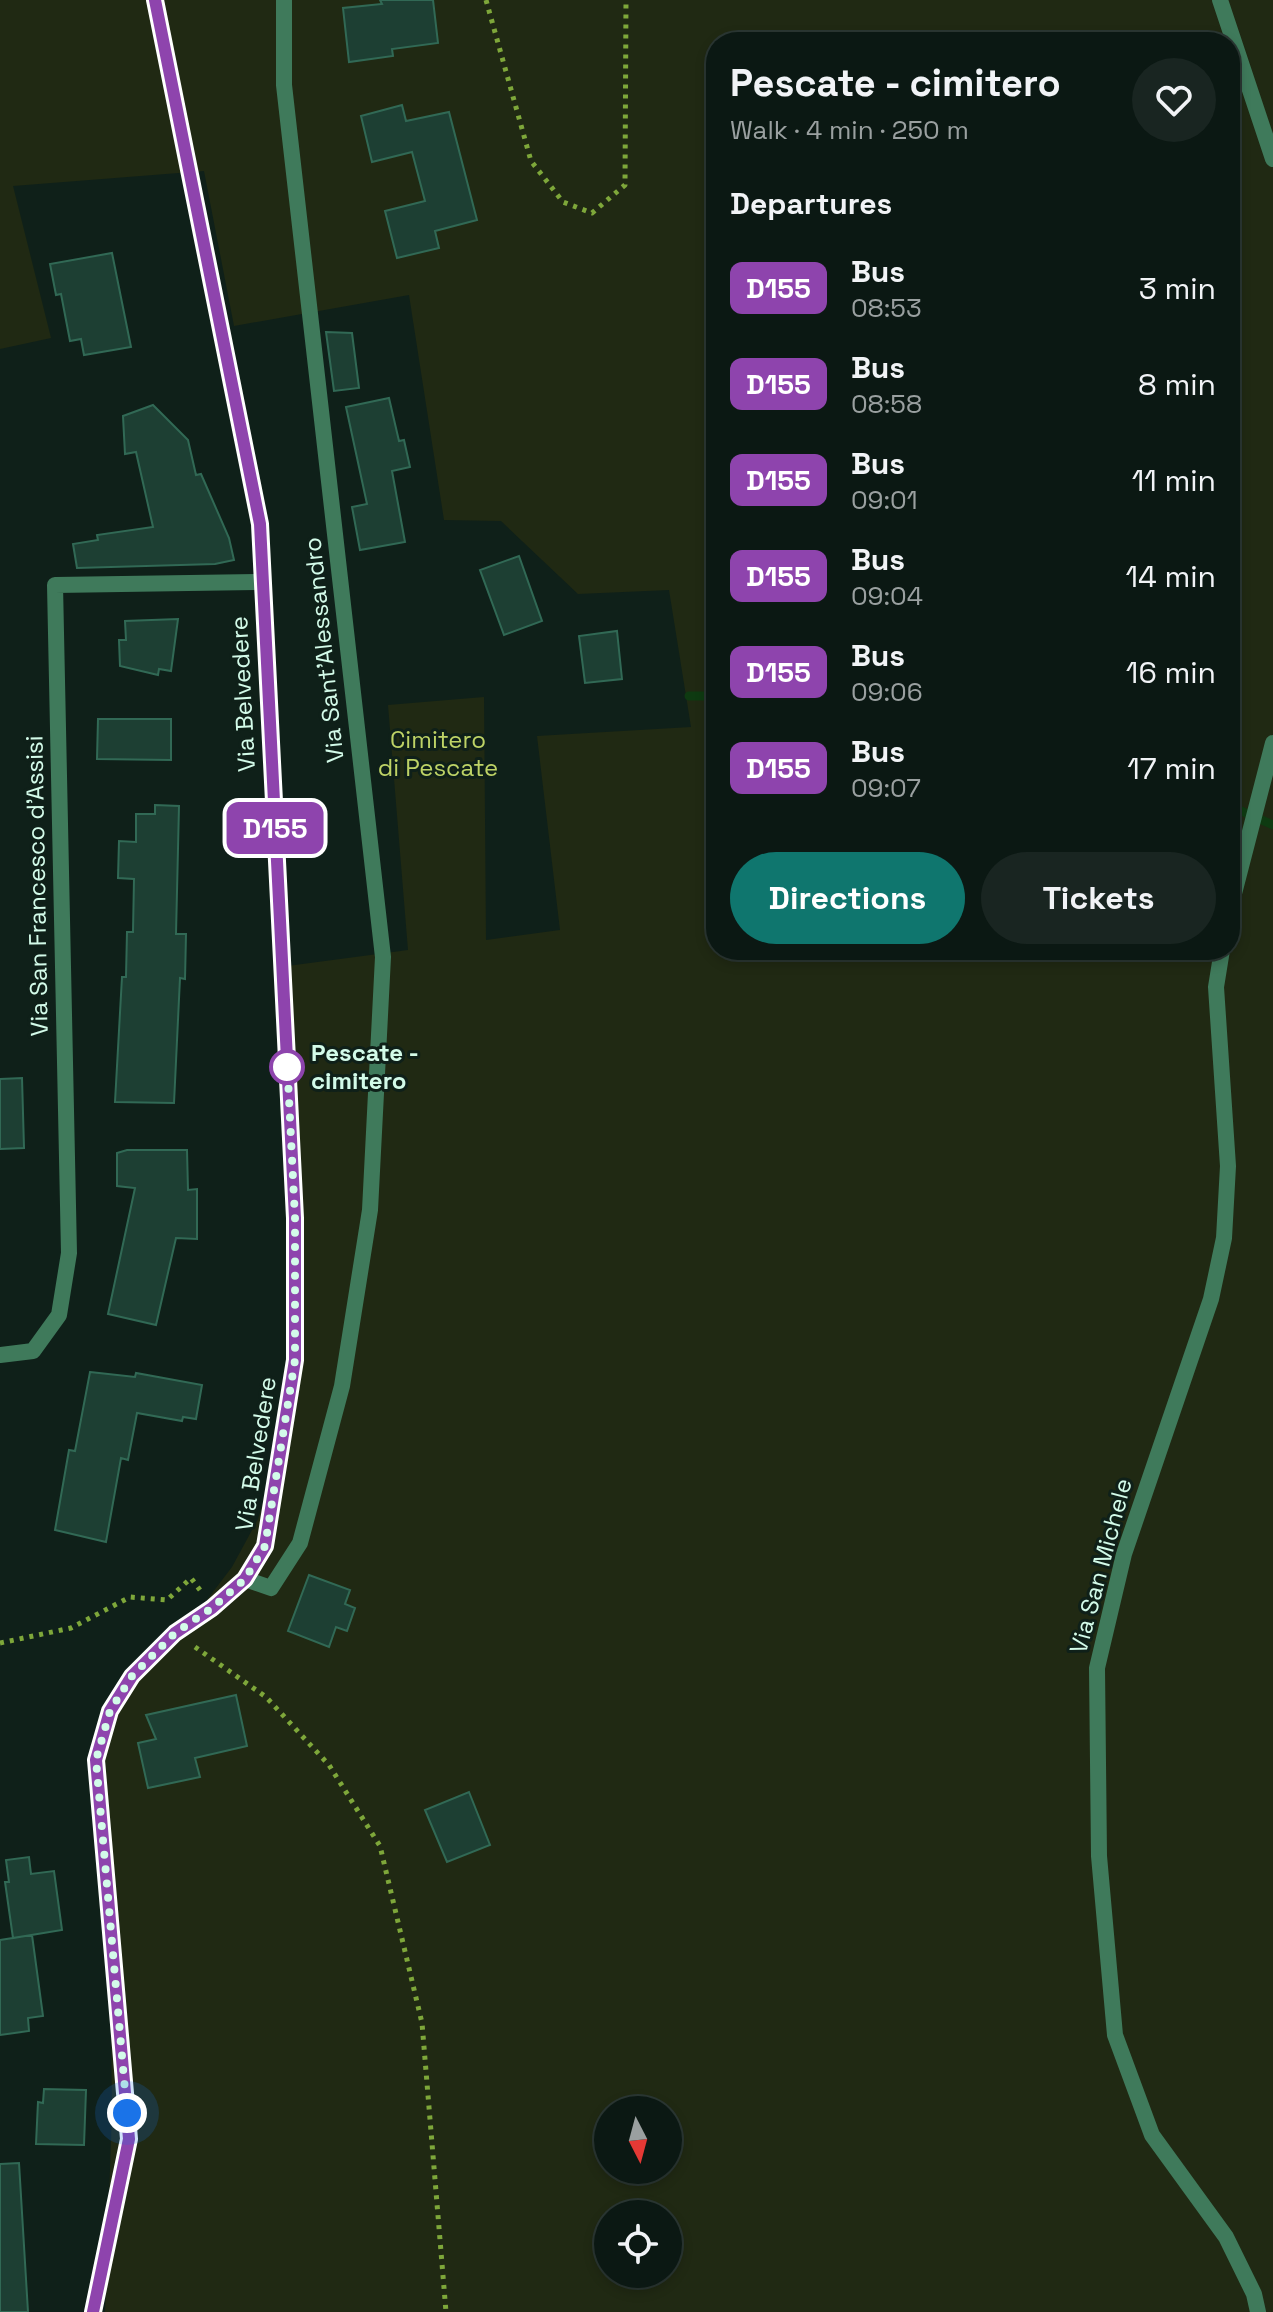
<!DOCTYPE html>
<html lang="en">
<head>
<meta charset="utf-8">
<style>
	:root { --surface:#0b1813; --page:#192521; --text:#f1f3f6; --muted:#9aa0a0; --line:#2b3733; --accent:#0f766e }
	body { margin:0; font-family:"Space Grotesk",sans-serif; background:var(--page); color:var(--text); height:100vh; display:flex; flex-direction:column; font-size:30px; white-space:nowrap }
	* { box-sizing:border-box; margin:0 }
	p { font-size:26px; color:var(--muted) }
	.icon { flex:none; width:44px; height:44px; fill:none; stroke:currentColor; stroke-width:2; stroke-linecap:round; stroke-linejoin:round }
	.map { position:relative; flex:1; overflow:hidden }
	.details { position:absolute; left:706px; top:32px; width:534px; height:928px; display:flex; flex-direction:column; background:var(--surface); border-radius:32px; box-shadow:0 4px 12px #0003,0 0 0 2px var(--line) }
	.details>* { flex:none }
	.badge { padding:0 16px; border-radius:12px; font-size:28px; line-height:52px }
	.needle { width:52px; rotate:174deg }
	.controls { position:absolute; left:594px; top:2096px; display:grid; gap:16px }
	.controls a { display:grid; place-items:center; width:88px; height:88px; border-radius:50%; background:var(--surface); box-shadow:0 4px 12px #0003,0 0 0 2px var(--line); font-size:40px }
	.you { position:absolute; width:40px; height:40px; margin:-20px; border:6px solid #fff; border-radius:50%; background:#1a73e8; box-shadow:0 0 0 12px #1a73e833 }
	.map>.badge { position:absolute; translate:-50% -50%; box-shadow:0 0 0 4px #fff }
	h2 { padding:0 24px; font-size:30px; line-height:72px }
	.round { display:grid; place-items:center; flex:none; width:84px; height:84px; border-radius:42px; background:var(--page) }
	.summary { display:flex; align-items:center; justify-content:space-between; height:136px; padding:0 24px }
	h1 { font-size:38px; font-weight:700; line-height:60px }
	.cta { display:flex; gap:16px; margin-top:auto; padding:16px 24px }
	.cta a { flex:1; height:92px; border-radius:48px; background:var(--accent); color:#fff; font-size:32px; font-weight:700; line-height:92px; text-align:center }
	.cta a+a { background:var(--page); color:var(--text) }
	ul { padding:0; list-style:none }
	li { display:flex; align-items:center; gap:24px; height:96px; padding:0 24px }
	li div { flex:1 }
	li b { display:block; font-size:30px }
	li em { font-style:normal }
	li .badge { min-width:88px; font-weight:700; text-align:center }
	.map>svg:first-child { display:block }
	.green { fill:#202913; fill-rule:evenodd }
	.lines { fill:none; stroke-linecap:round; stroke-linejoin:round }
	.stream { stroke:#0e3a11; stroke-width:9 }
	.building { fill:#1d3f33; stroke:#316955; stroke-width:2 }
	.path { stroke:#7ea73a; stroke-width:5; stroke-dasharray:4 6; stroke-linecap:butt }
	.street { stroke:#3f7a5b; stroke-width:16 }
	.secondary { stroke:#73f1ae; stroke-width:16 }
	.line-casing { stroke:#fff; stroke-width:18 }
	.line { stroke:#8e44ad; stroke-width:12 }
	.walk { stroke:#d3fbe9; stroke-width:8; stroke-dasharray:0 14.4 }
	.stop-dot { fill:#fff; stroke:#8e44ad; stroke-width:4 }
	.labels { text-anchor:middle; stroke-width:6; stroke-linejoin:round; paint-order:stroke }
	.street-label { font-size:24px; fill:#d3fbe9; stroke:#0f2019 }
	.park-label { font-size:24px; fill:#bed366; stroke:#0f2019 }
	.stop-label { font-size:24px; font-weight:bold; fill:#d3fbe9; stroke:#0f2019; text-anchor:start }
</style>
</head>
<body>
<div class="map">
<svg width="1273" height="2312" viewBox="0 0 1273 2312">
	<rect width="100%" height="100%" fill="#0f2019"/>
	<path class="green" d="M0,0H1273V2312H105L112,2112L110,1945L100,1714L174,1643L232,1567L258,1519L273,1471L290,1370L280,967L408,950L388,705L484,697L486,940L560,930L537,736L691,727L669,590L578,594L501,521L444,520L409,295L234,326L204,171L13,186L51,338L0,349ZM716,42H1230V950H716ZM608,2110H668V2170H608ZM608,2214H668V2274H608Z"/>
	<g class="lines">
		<path class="stream" d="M689,696H716
			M1230,806L1273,825"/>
	</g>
	<path class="building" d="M380,0H433L438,43L392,49L393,56L349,62L343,8L382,4Z
		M402,105L406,121L449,112L477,220L435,231L439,248L397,258L385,211L425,201L412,152L372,162L361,116Z
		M112,253L131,347L84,355L81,339L70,341L61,294L56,295L50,264Z
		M326,332L352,333L359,388L334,391Z
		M389,398L399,441L404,440L410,467L392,471L405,542L360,550L352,507L367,504L346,407Z
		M153,405L188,440L196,475L201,474L229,538L234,560L215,564L77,568L73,544L98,540L97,535L153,527L136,452L125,454L123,416Z
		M519,556L542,621L504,635L480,570Z
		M178,619L171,671L159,669L158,675L120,666L119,640H126L125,621Z
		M617,631L622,679L585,683L579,636Z
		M98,719H171V760L97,759Z
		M155,805L179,806L176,934H186L185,979L180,978L174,1103L115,1102L122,977H126L127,932H133L134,879L118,878L119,841L136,842V814H155Z
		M22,1078L24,1148L0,1149V1079Z
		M127,1150H187L188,1190L197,1189V1239L176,1238L156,1325L108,1314L135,1188L117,1186V1153Z
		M90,1372L135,1377L136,1373L202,1385L196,1419L183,1417L182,1421L137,1413L128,1460L121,1458L106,1542L55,1530L69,1450L75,1451Z
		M309,1575L350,1590L345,1604L355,1608L347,1631L336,1627L329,1647L288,1631Z
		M236,1695L247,1746L195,1758L200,1777L148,1788L138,1743L156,1739L146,1715Z
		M469,1792L490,1845L447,1862L425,1810Z
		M29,1857L31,1874L54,1871L62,1930L13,1938L5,1882H9L6,1860Z
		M32,1935L43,2016L28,2018L29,2031L0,2035V1940Z
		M44,2089L86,2090L84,2145L36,2144L38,2102L43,2103Z
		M19,2163L28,2312H0V2164Z"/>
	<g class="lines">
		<path class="path" d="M486,0L531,161L563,202L592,213L625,185L626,0
			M0,1643L71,1628L130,1597L167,1600L191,1578L200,1590
			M195,1647L266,1697L329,1765L380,1846L422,2023L446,2312"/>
		<path class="street" d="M1220,0L1273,159
			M1230,909L1273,743
			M1222,950L1216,987L1228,1166L1224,1238L1211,1299L1124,1554L1097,1668L1099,1856L1115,2035L1152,2135L1226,2237L1254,2294L1258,2312
			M0,1355L33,1351L59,1315L69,1253L55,585L261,582
			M245,1579L271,1588L300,1543L342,1386L370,1210L383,957L284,85V0"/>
		<path class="secondary" d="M93,2312L129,2139L96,1760L110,1711L132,1676L175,1633L212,1608L245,1579L265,1546L295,1360V1218L260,524L155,0"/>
	</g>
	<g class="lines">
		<defs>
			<path id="line" d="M93,2312L129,2139L96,1760L110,1711L132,1676L175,1633L212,1608L245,1579L265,1546L295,1360V1218L260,524L155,0"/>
		</defs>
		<use href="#line" class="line-casing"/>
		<use href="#line" class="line"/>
		<path class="walk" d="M127,2113L96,1760L110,1711L132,1676L175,1633L212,1608L245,1579L265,1546L295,1360V1218L287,1059V1067"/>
	</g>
	<circle class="stop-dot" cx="287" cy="1067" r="16"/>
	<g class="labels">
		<g class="street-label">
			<text transform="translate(324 650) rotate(-96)" y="8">Via Sant'Alessandro</text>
			<text transform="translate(243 694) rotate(-93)" y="8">Via Belvedere</text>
			<text transform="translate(37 886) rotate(-91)" y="8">Via San Francesco d'Assisi</text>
			<text transform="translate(256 1454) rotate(-81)" y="8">Via Belvedere</text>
			<text transform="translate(1101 1566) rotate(-75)" y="8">Via San Michele</text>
		</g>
		<g class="park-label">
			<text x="438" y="748">Cimitero<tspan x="438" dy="28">di Pescate</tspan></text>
		</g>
		<g class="stop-label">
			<text x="311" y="1061">Pescate -<tspan x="311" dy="28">cimitero</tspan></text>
		</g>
	</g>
</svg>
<div class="controls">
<a><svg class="needle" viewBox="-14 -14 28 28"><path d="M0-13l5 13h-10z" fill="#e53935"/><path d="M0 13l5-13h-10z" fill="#9aa0a0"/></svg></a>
<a><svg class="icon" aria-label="locate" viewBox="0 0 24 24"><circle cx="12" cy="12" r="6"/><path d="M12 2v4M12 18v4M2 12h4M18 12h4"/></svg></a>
</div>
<div class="you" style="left:127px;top:2113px"></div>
<b class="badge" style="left:275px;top:828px;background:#8e44ad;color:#fff">D155</b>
<section class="details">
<div class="summary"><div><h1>Pescate - cimitero</h1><p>Walk · 4 min · 250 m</p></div><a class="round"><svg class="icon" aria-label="heart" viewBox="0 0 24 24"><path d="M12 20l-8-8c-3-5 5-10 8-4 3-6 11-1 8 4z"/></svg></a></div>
<h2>Departures</h2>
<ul>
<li><span class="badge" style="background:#8e44ad;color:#fff">D155</span><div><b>Bus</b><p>08:53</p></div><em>3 min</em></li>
<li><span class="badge" style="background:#8e44ad;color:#fff">D155</span><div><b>Bus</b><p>08:58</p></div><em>8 min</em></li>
<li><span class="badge" style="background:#8e44ad;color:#fff">D155</span><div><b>Bus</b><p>09:01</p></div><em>11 min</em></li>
<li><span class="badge" style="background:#8e44ad;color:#fff">D155</span><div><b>Bus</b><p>09:04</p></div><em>14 min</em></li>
<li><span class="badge" style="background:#8e44ad;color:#fff">D155</span><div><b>Bus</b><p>09:06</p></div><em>16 min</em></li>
<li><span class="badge" style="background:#8e44ad;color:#fff">D155</span><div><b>Bus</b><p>09:07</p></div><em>17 min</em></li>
</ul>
<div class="cta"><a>Directions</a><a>Tickets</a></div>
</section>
</div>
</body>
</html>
